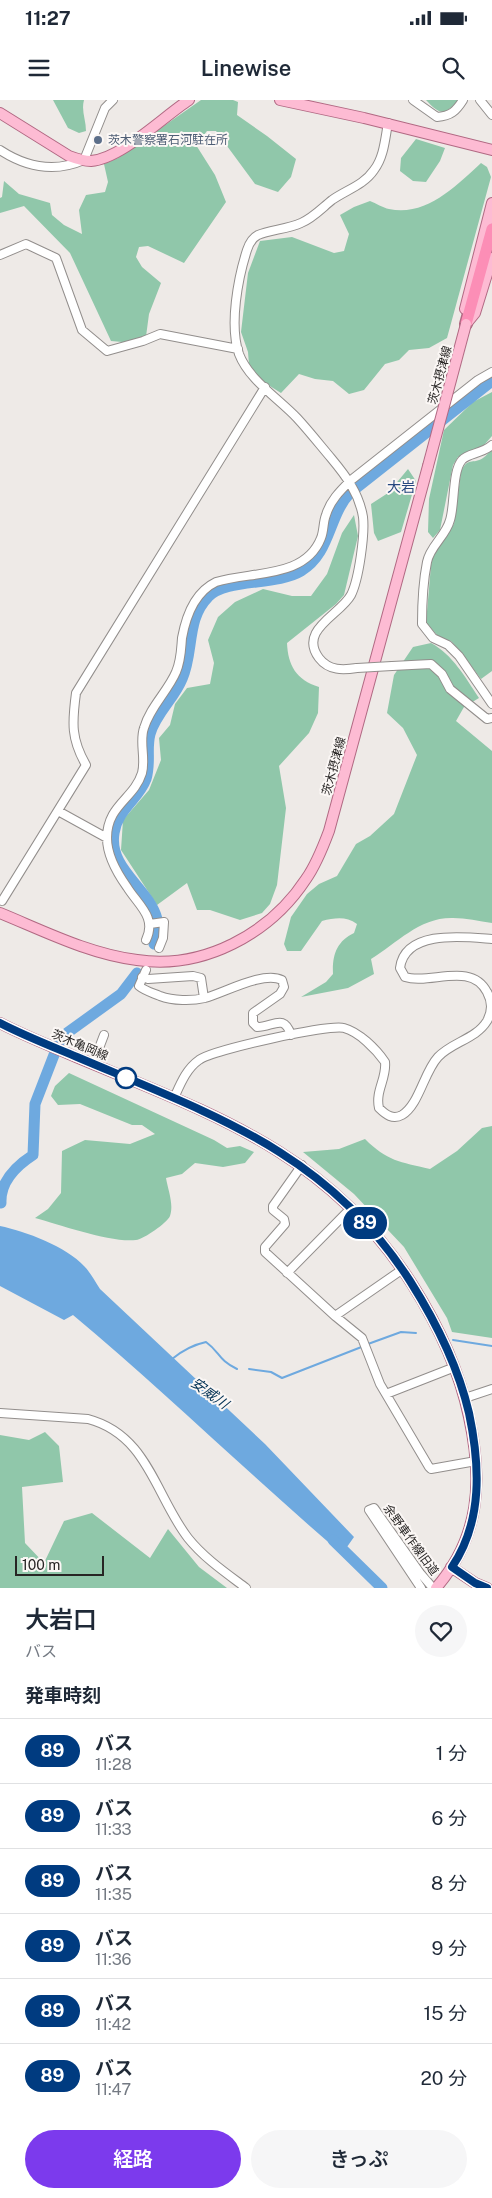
<!DOCTYPE html>
<html lang="ja">
<head>
<meta charset="utf-8">
<style>
	:root { --surface:#fff; --page:#f6f6f7; --text:#1f2937; --muted:#747a83; --line:#e0e1e3; --accent:#7c3aed }
	body { margin:0; font-family:"Public Sans","Noto Sans JP",sans-serif; background:var(--page); color:var(--text); height:100vh; display:flex; flex-direction:column; font-size:19px; white-space:nowrap }
	* { box-sizing:border-box; margin:0 }
	p { font-size:16px; color:var(--muted) }
	.icon { flex:none; width:28px; height:28px; fill:none; stroke:currentColor; stroke-width:2; stroke-linecap:round; stroke-linejoin:round }
	.map { position:relative; height:1488px; overflow:hidden }
	.sheet { display:flex; flex-direction:column; background:var(--surface); flex:1 }
	.sheet>* { flex:none }
	.badge { padding:0 10px; border-radius:16px; font-size:18px; line-height:32px }
	.scale { position:absolute; left:15px; bottom:12px; width:89px; box-sizing:border-box; padding-left:5px; border:2px solid #272524; border-top:0; font-size:14px; line-height:18px; white-space:nowrap; color:#272524; -webkit-text-stroke:4px #fbf7f5; paint-order:stroke }
	.map>.badge { position:absolute; translate:-50% -50%; box-shadow:0 0 0 2px #fff }
	h2 { padding:0 25px; font-size:19px; line-height:45px }
	.round { display:grid; place-items:center; flex:none; width:52px; height:52px; border-radius:26px; background:var(--page) }
	.head { display:flex; align-items:center; justify-content:space-between; height:85px; padding:0 25px }
	h1 { font-size:24px; font-weight:600; line-height:38px }
	.cta { display:flex; gap:10px; margin-top:auto; padding:10px 25px }
	.cta a { flex:1; height:58px; border-radius:30px; background:var(--accent); color:#fff; font-size:20px; font-weight:600; line-height:58px; text-align:center }
	.cta a+a { background:var(--page); color:var(--text) }
	ul { padding:0; list-style:none }
	li { display:flex; align-items:center; gap:15px; height:65px; padding:0 25px; border-top:1px solid var(--line) }
	li div { flex:1 }
	li b { display:block; font-size:19px }
	li em { font-style:normal }
	li .badge { min-width:55px; font-weight:700; text-align:center }
	.status { display:flex; justify-content:space-between; align-items:center; height:35px; padding:0 25px; background:var(--surface); direction:ltr }
	.status svg { height:14px; fill:currentColor }
	header { display:flex; justify-content:space-between; align-items:center; height:65px; padding:0 25px; background:var(--surface); font-size:22px; font-weight:600 }
	.map>svg:first-child { display:block }
	.green { fill:#90c7aa }
	.water { fill:#6ea9df }
	.lines { fill:none; stroke-linecap:round; stroke-linejoin:round }
	.stream { stroke:#6ea9df; stroke-width:2 }
	.river { stroke:#6ea9df; stroke-width:11 }
	.minor-casing { stroke:#928e8c; stroke-width:10 }
	.major-casing { stroke:#b16983; stroke-width:12 }
	.highway-casing { stroke:#b16983; stroke-width:14 }
	.minor { stroke:#fff; stroke-width:8 }
	.major { stroke:#fdbbd3; stroke-width:10 }
	.highway { stroke:#fc8eb6; stroke-width:11 }
	.minor-bridge-casing { stroke:#928e8c; stroke-width:10; stroke-linecap:butt }
	.major-bridge-casing { stroke:#b16983; stroke-width:12; stroke-linecap:butt }
	.minor-bridge { stroke:#fff; stroke-width:8 }
	.major-bridge { stroke:#fdbbd3; stroke-width:10 }
	.line-casing { stroke:#fff; stroke-width:11 }
	.line { stroke:#003b80; stroke-width:8 }
	.service-dot { fill:#5c6f8a; stroke:#fbf7f5; stroke-width:2 }
	.stop-dot { fill:#fff; stroke:#003b80; stroke-width:2.5 }
	.labels { text-anchor:middle; stroke-width:4; stroke-linejoin:round; paint-order:stroke }
	.service-label { font-size:12px; fill:#4e5e75; stroke:#fbf7f5; text-anchor:start }
	.street-label { font-size:12px; fill:#272524; stroke:#fbf7f5 }
	.neighbourhood-label { font-size:14px; fill:#274980; stroke:#fbf7f5 }
	.water-label { font-size:14px; font-style:italic; fill:#023154; stroke:#fbf7f5 }
</style>
</head>
<body>
<div class="status"><b>11:27</b><svg viewBox="0 0 49 12"><path d="M0 12V9h3v3zM5 12V6h3v6zM10 12V3h3v9zM15 12V0h3v12zM26 1h20v11H26zM47 4h2v5h-2z"/></svg></div>
<header><svg class="icon" aria-label="menu" viewBox="0 0 24 24"><path d="M4 6h16M4 12h16M4 18h16"/></svg>Linewise<svg class="icon" aria-label="search" viewBox="0 0 24 24"><circle cx="10" cy="10" r="6"/><path d="M15 15l6 6"/></svg></header>
<div class="map">
<svg width="492" height="1488" viewBox="0 0 492 1488">
	<rect width="100%" height="100%" fill="#eeeae7"/>
	<path class="green" d="M53,0H84C81,11 86,20 86,31L79,33L68,28Z
		M201,0H233L238,2L237,15L267,36L296,59L291,77L278,92L255,84L216,31H207L196,45L215,75L226,102L184,163L148,146L139,147L136,157L142,167L161,183L149,214L145,244L111,241L70,153L24,106L0,113V98L2,97L4,81L19,94L50,103L52,115L64,125L82,134L79,110L86,95L105,92L108,82L104,64L118,58Z
		M426,0H459C444,15 441,16 426,0Z
		M416,39L445,48L440,61L426,82L413,81L400,71L401,58Z
		M481,63L487,67L491,77L447,238L429,248L409,250L399,260L385,264L364,290L349,294L333,281L315,279L299,274L281,293L257,278L249,265L248,252L241,232L248,173L260,141L292,137L334,153L344,151L349,134L340,115L354,107L370,101C376,103 383,108 389,109C426,117 456,86 481,63Z
		M492,292V336L485,344L475,351L458,357L453,365L440,430L433,438L428,432L429,399L444,330L473,302Z
		M492,349V571L481,579L460,551L451,541L440,538L426,523L432,454L454,424L461,372C468,356 472,365 483,358C486,356 489,352 492,349Z
		M408,369L416,381L401,432L378,441L374,433L371,404L388,393Z
		M354,415L358,436L344,495L336,504L287,543C288,565 296,580 319,587L318,613L309,633L279,666L286,708L277,785L270,804L262,813L240,820L210,810H197L187,783L157,805L121,750L123,720L149,690L161,660L159,638L170,625L175,604L187,588L210,584L214,563L208,540L218,517L235,502L263,489L292,496H311L327,474L342,433Z
		M431,543C453,555 465,577 479,598L464,607L456,621L492,651V823C479,821 466,818 453,818C420,817 397,843 371,859L374,874L348,888L301,897L326,882L333,874C332,855 337,841 354,833L357,824C346,816 335,818 322,821L301,851H287L284,844L291,817L307,794L319,784L337,776L356,744L370,736L394,714L417,655L403,628L387,613L394,575L413,547Z
		M69,973L214,1040L227,1048L240,1046L254,1052L245,1063L223,1067L195,1063L182,1074L166,1078C168,1090 174,1104 170,1116C167,1123 144,1139 136,1140C111,1143 61,1125 35,1118L48,1109L61,1093L62,1051L85,1040L130,1044L155,1034L142,1025H132L80,1004L58,1005L51,996L55,986Z
		M492,1026V1238L452,1232L447,1218L404,1147L354,1094L303,1052L339,1049L365,1039C387,1061 400,1062 430,1069L457,1051L482,1028Z
		M45,1332L59,1346L63,1382L22,1387L25,1443L44,1463L64,1421L92,1413L150,1458L168,1429L199,1467L227,1488H0V1335L29,1340Z"/>
	<path class="water" d="M0,1126C25,1131 67,1147 84,1166C90,1172 95,1181 100,1189L265,1344L354,1437L342,1454C251,1376 165,1292 73,1215L64,1220L0,1186Z"/>
	<g class="lines">
		<path class="stream" d="M453,1240L492,1246
			M368,1244L401,1232L416,1233
			M172,1259C183,1250 192,1245 206,1242C220,1252 218,1260 237,1269
			M249,1269L271,1272L282,1278L364,1246"/>
		<path class="river" d="M154,844C157,836 160,827 157,819C149,788 108,769 114,733C117,710 139,699 146,679C151,662 146,649 150,634C156,613 174,599 182,579C194,552 186,519 208,497C226,478 276,486 301,471C331,453 328,416 350,393L492,281
			M1,1103C0,1081 16,1066 33,1055L35,1004L59,942L67,933L121,894L137,873
			M333,1440L382,1488"/>
		<defs>
			<path id="minor" d="M413,0L437,17C451,16 456,11 463,0
				M480,0L492,15
				M0,50C26,67 54,73 84,60L105,8L113,0
				M0,155L26,144L56,158L82,230L107,251L143,241L160,234L238,249
				M492,345C482,354 468,353 462,360C452,371 455,405 450,420C446,436 430,446 427,462C423,482 422,504 422,524L433,538L448,545L459,556L492,604
				M392,566L431,564L442,574L450,589L487,619L492,618
				M357,568C343,570 329,571 319,558C298,530 340,515 351,495C359,479 365,434 363,417C359,393 346,376 331,358C320,345 309,331 297,318C278,298 249,280 239,254C229,225 238,178 247,150C249,144 252,138 258,135C269,130 288,129 301,123C313,118 322,108 332,100C346,90 364,85 374,70C384,57 385,39 388,23
				M58,711L107,738
				M2,801L86,665C71,639 72,623 76,593L265,287
				M150,824L164,822L163,838L159,848
				M146,840C157,817 138,805 127,787C117,773 107,756 107,738C107,705 134,699 142,673C146,658 139,642 144,628C150,607 168,591 176,572C181,561 181,550 182,538C186,516 195,492 216,482C251,471 305,479 321,438C324,431 323,422 326,415C330,401 340,391 350,381L478,280L492,272
				M146,870L139,886C145,891 153,893 160,896C173,901 192,901 205,898C226,892 263,871 282,880L284,887L280,894L253,913V923L257,927C273,927 284,913 291,935
				M142,877L148,879L193,876L201,878L204,898
				M93,964L104,935
				M174,998C180,985 186,969 199,960C212,950 329,924 344,928C359,932 376,949 385,962C387,978 375,991 379,1008C386,1015 393,1020 402,1015C419,1005 424,972 438,957C452,942 476,939 487,921C492,912 492,901 487,892C471,861 430,885 405,877L400,868C405,829 465,837 492,839
				M302,1065L273,1106V1110L284,1119L285,1124L265,1147V1152L335,1216L362,1238L380,1284L429,1367L431,1369L476,1361
				M287,1173L351,1108
				M335,1216L403,1169
				M386,1294L455,1267
				M465,1298L492,1289
				M0,1313L88,1319C148,1335 155,1395 188,1438C204,1458 226,1473 246,1488
				M369,1410L374,1408L420,1473L433,1488
				M369,1410L421,1488"/>
			<path id="major" d="M280,0L364,18L492,50
				M0,13L69,56C77,59 83,61 91,61C121,59 164,16 189,0
				M465,209L492,103
				M466,224L475,213L492,158
				M0,813C44,831 89,854 137,860C203,870 270,834 306,779C316,765 323,747 329,731L428,366
				M0,923C25,936 51,946 76,957C212,1014 328,1052 412,1184C438,1225 459,1269 469,1317C483,1381 480,1437 436,1488
				M451,1467L475,1483L487,1488"/>
			<path id="highway" d="M466,224L492,129"/>
		</defs>
		<use href="#minor" class="minor-casing"/>
		<use href="#major" class="major-casing"/>
		<use href="#highway" class="highway-casing"/>
		<use href="#minor" class="minor"/>
		<use href="#major" class="major"/>
		<use href="#highway" class="highway"/>
		<defs>
			<path id="minor-bridge" d="M357,568L392,566"/>
			<path id="major-bridge" d="M428,366L466,224"/>
		</defs>
		<use href="#minor-bridge" class="minor-bridge-casing"/>
		<use href="#major-bridge" class="major-bridge-casing"/>
		<use href="#minor-bridge" class="minor-bridge"/>
		<use href="#major-bridge" class="major-bridge"/>
	</g>
	<g class="lines">
		<defs>
			<path id="line" d="M0,923C25,936 51,946 77,957C211,1014 328,1052 410,1181C436,1222 458,1266 469,1313C480,1365 483,1421 452,1467L475,1483L487,1488"/>
		</defs>
		<use href="#line" class="line-casing"/>
		<use href="#line" class="line"/>
	</g>
	<circle class="service-dot" cx="98" cy="40" r="5"/>
	<circle class="stop-dot" cx="126" cy="978" r="10"/>
	<g class="labels">
		<g class="service-label">
			<text x="108" y="44">茨木警察署石河駐在所</text>
		</g>
		<g class="street-label">
			<text transform="translate(440 275) rotate(-75)" y="4">茨木摂津線</text>
			<text transform="translate(334 666) rotate(-75)" y="4">茨木摂津線</text>
			<text transform="translate(80 945) rotate(23)" y="4">茨木亀岡線</text>
			<text transform="translate(411 1440) rotate(54)" y="4">余野車作線旧道</text>
		</g>
		<g class="neighbourhood-label">
			<text x="401" y="392">大岩</text>
		</g>
		<g class="water-label">
			<text transform="translate(210 1293) rotate(36)" y="5">安威川</text>
		</g>
	</g>
</svg>
<div class="scale">100 m</div>
<b class="badge" style="left:365px;top:1123px;background:#003b80;color:#fff">89</b>
</div>
<section class="sheet">
<div class="head"><div><h1>大岩口</h1><p>バス</p></div><a class="round"><svg class="icon" aria-label="heart" viewBox="0 0 24 24"><path d="M12 20l-8-8c-3-5 5-10 8-4 3-6 11-1 8 4z"/></svg></a></div>
<h2>発車時刻</h2>
<ul>
<li><span class="badge" style="background:#003b80;color:#fff">89</span><div><b>バス</b><p>11:28</p></div><em>1 分</em></li>
<li><span class="badge" style="background:#003b80;color:#fff">89</span><div><b>バス</b><p>11:33</p></div><em>6 分</em></li>
<li><span class="badge" style="background:#003b80;color:#fff">89</span><div><b>バス</b><p>11:35</p></div><em>8 分</em></li>
<li><span class="badge" style="background:#003b80;color:#fff">89</span><div><b>バス</b><p>11:36</p></div><em>9 分</em></li>
<li><span class="badge" style="background:#003b80;color:#fff">89</span><div><b>バス</b><p>11:42</p></div><em>15 分</em></li>
<li><span class="badge" style="background:#003b80;color:#fff">89</span><div><b>バス</b><p>11:47</p></div><em>20 分</em></li>
</ul>
<div class="cta"><a>経路</a><a>きっぷ</a></div>
</section>
</body>
</html>
